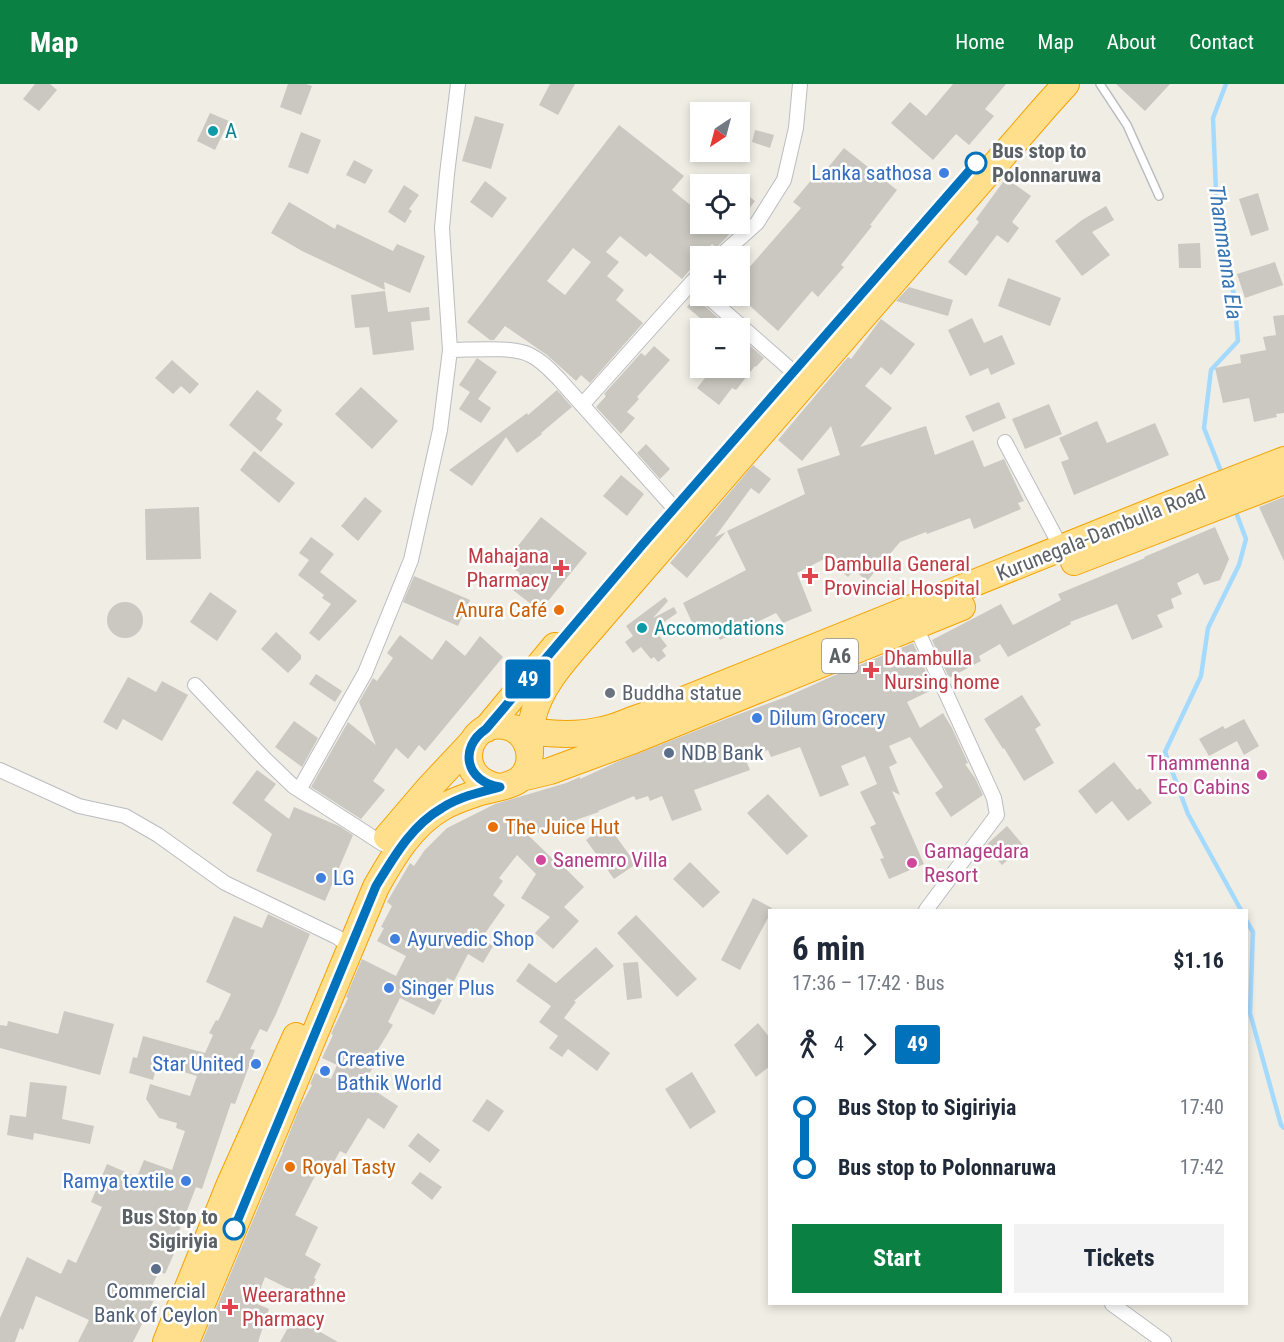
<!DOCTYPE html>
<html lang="en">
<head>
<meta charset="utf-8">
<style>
	:root { --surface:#fff; --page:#f2f2f3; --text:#1f2937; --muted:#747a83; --accent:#0b8043 }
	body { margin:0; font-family:"Roboto Condensed",sans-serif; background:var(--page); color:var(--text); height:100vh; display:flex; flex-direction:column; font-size:22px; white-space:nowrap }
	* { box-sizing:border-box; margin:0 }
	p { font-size:20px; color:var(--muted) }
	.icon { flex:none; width:33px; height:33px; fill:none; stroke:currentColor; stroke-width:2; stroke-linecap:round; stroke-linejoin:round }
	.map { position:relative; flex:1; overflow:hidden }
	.details { position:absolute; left:768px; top:825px; width:480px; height:396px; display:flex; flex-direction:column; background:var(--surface); border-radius:0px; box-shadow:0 3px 9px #0003 }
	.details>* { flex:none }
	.badge { padding:0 12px; border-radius:4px; font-size:21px; line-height:39px }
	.needle { width:39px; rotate:216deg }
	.controls { position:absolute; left:690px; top:18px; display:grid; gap:12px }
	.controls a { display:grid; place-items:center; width:60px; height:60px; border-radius:0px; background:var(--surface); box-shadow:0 3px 9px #0003; font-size:30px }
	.map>.badge { position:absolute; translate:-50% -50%; box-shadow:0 0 0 3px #fff }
	.legs { display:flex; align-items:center; gap:9px; height:66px; padding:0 24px; font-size:20px }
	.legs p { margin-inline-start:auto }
	.overview { display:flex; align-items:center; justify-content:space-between; height:102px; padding:0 24px }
	h1 { font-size:33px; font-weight:700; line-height:45px }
	.button { display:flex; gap:12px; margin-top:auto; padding:12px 24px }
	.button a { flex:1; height:69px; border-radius:0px; background:var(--accent); color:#fff; font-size:24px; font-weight:700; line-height:69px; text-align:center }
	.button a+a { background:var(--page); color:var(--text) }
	ul { padding:0 24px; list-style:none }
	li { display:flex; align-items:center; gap:21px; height:60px; font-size:22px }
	li i { display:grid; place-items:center; width:9px; height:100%; margin:0 8px; background:currentColor }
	li i::after { content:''; width:15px; height:15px; margin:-8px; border:4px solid; border-radius:50%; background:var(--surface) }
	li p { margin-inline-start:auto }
	li:first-child i { background:linear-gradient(#0000 50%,currentColor 0) }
	li:last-child i { background:linear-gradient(currentColor 50%,#0000 0) }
	header { display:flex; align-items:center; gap:36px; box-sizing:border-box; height:84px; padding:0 30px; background:var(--accent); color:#fff }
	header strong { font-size:28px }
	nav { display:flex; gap:33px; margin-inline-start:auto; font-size:21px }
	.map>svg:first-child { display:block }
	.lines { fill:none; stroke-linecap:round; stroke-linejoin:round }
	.stream { stroke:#a5daff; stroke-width:4.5 }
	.building { fill:#cbc8c1; fill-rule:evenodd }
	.lane-casing { stroke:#b9bcc1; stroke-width:10 }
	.street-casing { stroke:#b9bcc1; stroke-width:16 }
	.highway-casing { stroke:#f4a200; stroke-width:28 }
	.lane { stroke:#fff; stroke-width:7 }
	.street { stroke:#fff; stroke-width:14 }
	.highway { stroke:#ffdf8c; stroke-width:26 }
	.line-1-casing { stroke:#fff; stroke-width:14 }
	.line-1 { stroke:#0072bc; stroke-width:9 }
	.culture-dot { fill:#0f9aa8; stroke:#fff; stroke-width:2 }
	.stop-1-dot { fill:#fff; stroke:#0072bc; stroke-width:3 }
	.shop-dot { fill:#3f7fe0; stroke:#fff; stroke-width:2 }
	.health-dot { fill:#e0444e; stroke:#fff; stroke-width:2 }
	.food-dot { fill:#e8710a; stroke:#fff; stroke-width:2 }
	.worship-dot { fill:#6b7280; stroke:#fff; stroke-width:2 }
	.service-dot { fill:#5c6f8a; stroke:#fff; stroke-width:2 }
	.hotel-dot { fill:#d1479c; stroke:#fff; stroke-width:2 }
	.labels { text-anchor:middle; stroke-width:5; stroke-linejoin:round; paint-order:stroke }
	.shield { fill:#fff; stroke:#8d9094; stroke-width:1.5 }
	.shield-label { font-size:20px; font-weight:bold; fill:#5c6166 }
	.culture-label { font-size:21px; fill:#0d838f; stroke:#fff; text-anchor:start }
	.stop-label { font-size:21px; font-weight:bold; fill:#5c6166; stroke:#fff; text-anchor:start }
	.shop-label { font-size:21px; fill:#366cbe; stroke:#fff; text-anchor:start }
	.street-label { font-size:21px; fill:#5c6166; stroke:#fff }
	.health-label { font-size:21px; fill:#be3a42; stroke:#fff; text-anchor:start }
	.food-label { font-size:21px; fill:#c56008; stroke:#fff; text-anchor:start }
	.worship-label { font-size:21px; fill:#5b616d; stroke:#fff; text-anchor:start }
	.service-label { font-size:21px; fill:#4e5e75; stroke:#fff; text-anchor:start }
	.hotel-label { font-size:21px; fill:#b23c85; stroke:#fff; text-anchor:start }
	.water-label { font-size:22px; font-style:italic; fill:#3674b2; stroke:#fff }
</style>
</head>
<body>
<header>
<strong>Map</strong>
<nav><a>Home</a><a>Map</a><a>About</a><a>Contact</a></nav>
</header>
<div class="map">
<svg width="1284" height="1258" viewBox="0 0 1284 1258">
	<rect width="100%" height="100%" fill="#f0ede4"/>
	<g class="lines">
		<path class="stream" d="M1222,390L1204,344L1211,286L1238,257L1234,211L1217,133L1213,34L1226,0
			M1234,423L1246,455L1239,481L1208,544L1201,592L1165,668L1188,730L1241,826
			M1246,836L1253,848L1250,929L1281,1041L1284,1044"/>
	</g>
	<path class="building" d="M35,0H50L57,6L39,27L23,15Z
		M288,0H306L312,2L301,31L280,23Z
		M550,0H575L558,31L539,21Z
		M953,0H1006L985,25L994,32L969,61L956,50L933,76L891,39L910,18L926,32Z
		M1116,0H1170L1145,27Z
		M210,29L229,37L215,66L197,57Z
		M475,32L504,40L491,85L462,77Z
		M619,41L684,92L672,106L694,124L700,115V140H737L726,154L716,164L712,160L682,195L650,169L646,173L620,152L606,168L619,178L607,192L624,206L616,216L643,239L590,299L581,291L576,297L547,271L505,242L494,256H490L467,238ZM573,164L591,178L565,211L547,197Z
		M755,46L774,51L770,64L752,58Z
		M301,48L321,56L308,90L288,83Z
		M844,64L897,106L870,141L872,142L841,181L844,183L818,213L812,207L778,247L740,213V194L801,124L793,118L813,94L817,97Z
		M354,76L373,86L365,100L346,91Z
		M1006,94L1031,112L1012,138L1019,144L1008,159L997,151L966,192L948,178L979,138L976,135Z
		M485,97L507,114L492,134L470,118Z
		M404,101L419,111L409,125L412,127L405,139L388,128Z
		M740,105L755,117L740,137Z
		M1258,109L1269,146L1251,152L1239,115Z
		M289,118L335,145L337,140L393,167L397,160L425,172L410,209L384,198L385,206L302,167L271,149Z
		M1106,122L1114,136L1092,148L1110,171L1082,192L1055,157L1082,136Z
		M1200,159L1201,184H1179L1178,160Z
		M1275,178L1283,201L1245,214L1237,190Z
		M1008,194L1061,214L1050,242L998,222Z
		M909,203L953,216L948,232L896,217Z
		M385,207L388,228L429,223L430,236L411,238L414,266L373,271L369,243L355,244L351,211Z
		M698,210V214L701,219L730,244H712L687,223Z
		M1284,231V329L1276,330L1277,333L1254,338L1249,314L1223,319L1215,284L1241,279L1240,271L1266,266L1263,253L1276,251L1273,232Z
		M972,234L984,259L1002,251L1015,280L991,291L988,284L970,292L948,246Z
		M881,235L915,260L891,291L881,283L865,302L892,324L860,363L926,342L935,371L973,356L984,383L1004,375L1024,417L1018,419L1021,425L974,445L970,434L927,450L926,448L900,458L867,497L854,486L848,493L826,474L797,489L812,527L783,539L776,529L720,556L713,543L698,551L683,519L746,486L727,447L805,410L797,385L840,371L831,342L802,377L778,356L848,273L851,275Z
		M740,253L764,274L756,283L755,282L736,306L732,304L719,321L697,304L713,284H740Z
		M654,262L670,276L637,313L639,315L627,328L635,334L621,350L596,323L606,312L604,310L641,269L645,272Z
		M477,274L497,288L478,315L491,324L481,339L459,325L470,308L459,301Z
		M172,276L199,300L190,310L181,302L173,310L155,294Z
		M361,303L398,337L372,365L335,330Z
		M257,306L282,326L276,335L283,340L261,368L229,341Z
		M557,306L572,323L541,349L542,350L517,369L506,353L472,402L449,386L527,329L528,331Z
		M999,318L1006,334L973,348L965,332Z
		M1049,320L1062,350L1025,365L1012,335Z
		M1097,337L1107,359L1155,339L1169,371L1074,411L1061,378L1069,375L1059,354Z
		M646,360L670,385L660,395L637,369Z
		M254,367L295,399L279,419L240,386Z
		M753,381L771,395L759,410L751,404L715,453L726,448L687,494L670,479Z
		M621,391L644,410L627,432L603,412Z
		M365,413L382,427L358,457L341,442Z
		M1284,413V477L1259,423Z
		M199,423L201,475L146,476L145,425Z
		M541,433L587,469L540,527L509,503L520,489L505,478Z
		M1215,443L1229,475L1220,496L1204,501L1198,489L1177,499L1182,510L1171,515L1174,524L1157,531L1163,543L1132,556L1117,520L1070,538L1071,540L1008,573L1000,560L979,572L981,577L949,594L932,556L1001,520L1013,541L1061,516L1058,510L1145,474L1144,473Z
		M311,453L334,470L320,488L357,517L319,557L309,549L331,520L322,514L324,511L298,491L309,476L299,469Z
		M414,492L470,516L458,542L403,518Z
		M210,508L237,527L217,557L190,538Z
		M665,513L668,517L653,534L674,523L677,529L654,545L667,562L662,566L666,572L658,578L654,573L651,575L641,563L633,569L625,558L633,552L626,542Z
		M107 536a18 18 0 1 1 36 0a18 18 0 1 1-36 0Z
		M276,548L301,571V575L288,589L261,565Z
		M400,551L432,576L446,556L465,572L480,552L503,573L425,667L419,661L408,675L396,664L373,697L385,706L361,735L311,703L348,638L376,661L359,618L373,594L377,597L393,574L387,569Z
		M913,559L934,605L907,618L920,644L943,629L952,644L968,679L965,680L975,694L983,711L951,733L935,709L943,703L910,653L889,662L897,679L889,683L900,711L892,707L924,780L889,795L880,775L884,774L870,743L876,740L860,708L877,700L865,672L841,682L849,701L820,713L800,663L771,673L768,666L745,674L750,686L694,706L702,726L672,737L662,712L650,717L648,712L636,716L634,712L598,727L599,728L529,752L559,781L561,780L584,803L564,823L579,837L553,865L535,849L550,833L521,814L536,790L517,771L499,794L503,797L493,811L505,821L481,855L493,862L483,879L468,870L454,897L447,894L436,914L442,916L434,931L400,914L388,938L393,941L371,977L376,979L363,999L398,1022L384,1045L368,1034L346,1070L340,1067L326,1092L317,1088L295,1131L318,1143L305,1171L321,1180L314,1194L316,1195L307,1214L265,1193L255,1219L269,1225L258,1258H202L274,1086L283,1068H282L299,1025L312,1001L310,1000L315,989L331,995L337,981L322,974L333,951L331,950L348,914L346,913L362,875L396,892L406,872L377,857L384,844L381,843L392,822L387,818L410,779L414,782L424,767L447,744L495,720L566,699L580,693V695L619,677L731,633L786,613L833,592Z
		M316,590L342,607L335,618L309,600Z
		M128,593L156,608L162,597L188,611L162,657L123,635L117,646L103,638Z
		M1022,611L1041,641L1035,645L1054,679L1024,697L1004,664L1003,665L984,635Z
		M1244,635L1259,662L1244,671L1237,657L1209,672L1199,655L1223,642L1225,645Z
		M294,637L318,654L302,683L275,663Z
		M1114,678L1137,706L1140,704L1152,719L1128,737L1112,717L1096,730L1078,707Z
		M257,686L276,700L264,716L289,735L294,723L339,742L353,751L325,817L256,787L272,750L232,719Z
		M768,710L808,752L787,771L747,729Z
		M607,740L636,780L614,795L586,756Z
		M1007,742L1024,762L1002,781L985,762Z
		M690,778L720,808L703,824L673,795Z
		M753,814L772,824L770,826V830L740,886L721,876Z
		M268,830L310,850L276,930L267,948L260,945L250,965L255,966L235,1020L231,1019L202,1105L196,1103L173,1163L176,1165L165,1190L159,1187L148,1211L155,1214L133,1258H78L89,1236L36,1212L23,1246L20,1244L15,1258H0V1234L27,1173L61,1190L68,1175L76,1179L102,1123L91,1118L107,1080L137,1093L144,1076L172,1086L185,1047L176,1044L177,1039L159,1034L146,1015L150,1000L190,1012L197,992L157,980L153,996L129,989L133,973L137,974L143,952L205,969L213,951L209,949L216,936L218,937L231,910L206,898L234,832L262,844Z
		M636,831L697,895L677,913L617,849Z
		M596,863L614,882L574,917L576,918L564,934L610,969L597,987L568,965L562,973L549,964L558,952L539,938L551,922L516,897L529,879L556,899Z
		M638,878L642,914L627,916L623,879Z
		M64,927L114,940L100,991L0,964V941L7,942L8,937L58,950Z
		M758,939L770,954V982L756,993L734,961Z
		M692,988L716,1028L690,1045L665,1005Z
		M30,998L67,1002L62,1035L94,1042L90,1060L34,1049L33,1056L7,1051L10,1031L26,1033Z
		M487,1015L504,1027L489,1048L472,1037Z
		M418,1049L440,1066L430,1079L408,1062Z
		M420,1088L442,1103L432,1116L411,1099Z
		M294,1233L338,1258H280Z"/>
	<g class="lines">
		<defs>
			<path id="lane" d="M1100,0L1127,41L1159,112"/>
			<path id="street" d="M720,172L757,139L784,96L796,44L800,0
				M707,212L806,299
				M450,266C471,266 513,262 530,271C541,276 550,286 559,295L674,424
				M582,321L692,198L700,190
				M1005,358L1062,465
				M914,539L994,714L997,731L926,826
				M195,601L265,675L293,702L383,760
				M0,686L79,722L125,732L158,751L225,799L337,853L352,864
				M299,706L365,589L411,476L440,346L450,266L442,144L447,90L458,0
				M1112,1220L1164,1258"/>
			<path id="highway" d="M1074,478L1284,397
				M513,644C542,650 573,653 602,646C615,644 628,637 641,633L1163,423L1284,376
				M486,645L555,562
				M530,670C530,659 530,647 532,637C539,598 576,564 600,535L1047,21L1066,0
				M521,694L550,687L634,656L962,523
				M387,753L428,705L473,657
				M166,1258L229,1102L296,952
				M186,1258L376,803C393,773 412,740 443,723C453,717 466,713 477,709C489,705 510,703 520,695C538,678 529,646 504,642C465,636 452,696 500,703"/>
		</defs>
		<use href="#lane" class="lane-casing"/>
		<use href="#street" class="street-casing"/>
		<use href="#highway" class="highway-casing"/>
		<use href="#lane" class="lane"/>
		<use href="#street" class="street"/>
		<use href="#highway" class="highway"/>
	</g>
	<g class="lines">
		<defs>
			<path id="line-1" d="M234,1145L376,802C394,773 411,742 442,724C459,713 480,708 500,703C466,698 458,664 486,645L643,460L976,79"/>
		</defs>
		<use href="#line-1" class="line-1-casing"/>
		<use href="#line-1" class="line-1"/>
	</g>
	<g class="culture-dot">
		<circle cx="213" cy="47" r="6"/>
		<circle cx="642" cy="544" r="6"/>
	</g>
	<g class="stop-1-dot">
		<circle cx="976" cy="79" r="10"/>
		<circle cx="234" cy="1145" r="10"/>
	</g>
	<g class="shop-dot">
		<circle cx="944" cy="89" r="6"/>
		<circle cx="757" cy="634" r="6"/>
		<circle cx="321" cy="794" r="6"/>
		<circle cx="395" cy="855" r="6"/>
		<circle cx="389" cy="904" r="6"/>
		<circle cx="256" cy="980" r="6"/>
		<circle cx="325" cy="987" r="6"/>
		<circle cx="186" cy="1097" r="6"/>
	</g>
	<g class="health-dot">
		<path d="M558 475h6v6h6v6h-6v6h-6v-6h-6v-6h6z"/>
		<path d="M807 483h6v6h6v6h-6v6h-6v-6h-6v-6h6z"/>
		<path d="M868 577h6v6h6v6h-6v6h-6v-6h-6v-6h6z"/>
		<path d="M227 1214h6v6h6v6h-6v6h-6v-6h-6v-6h6z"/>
	</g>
	<g class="food-dot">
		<circle cx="559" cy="526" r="6"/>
		<circle cx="493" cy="743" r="6"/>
		<circle cx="290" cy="1083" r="6"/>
	</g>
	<circle class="worship-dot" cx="610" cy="609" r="6"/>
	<g class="service-dot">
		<circle cx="669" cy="669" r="6"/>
		<circle cx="156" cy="1185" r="6"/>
	</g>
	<g class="hotel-dot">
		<circle cx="1262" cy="691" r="6"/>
		<circle cx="541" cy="776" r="6"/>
		<circle cx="912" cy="779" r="6"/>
	</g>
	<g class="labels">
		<rect class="shield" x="822" y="555" width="36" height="34" rx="4.5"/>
		<g class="shield-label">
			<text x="840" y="579">A6</text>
		</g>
		<g class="culture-label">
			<text x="225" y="54">A</text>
			<text x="654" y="551">Accomodations</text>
		</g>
		<g class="stop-label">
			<text x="992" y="74">Bus stop to<tspan x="992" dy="24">Polonnaruwa</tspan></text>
			<text x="218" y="1140" text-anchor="end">Bus Stop to<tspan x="218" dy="24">Sigiriyia</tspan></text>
		</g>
		<g class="shop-label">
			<text x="932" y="96" text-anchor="end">Lanka sathosa</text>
			<text x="769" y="641">Dilum Grocery</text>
			<text x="333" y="801">LG</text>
			<text x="407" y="862">Ayurvedic Shop</text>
			<text x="401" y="911">Singer Plus</text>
			<text x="337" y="982">Creative<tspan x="337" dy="24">Bathik World</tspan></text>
			<text x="244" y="987" text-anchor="end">Star United</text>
			<text x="174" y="1104" text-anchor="end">Ramya textile</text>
		</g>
		<g class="street-label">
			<text transform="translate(1101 449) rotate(-22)" y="7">Kurunegala-Dambulla Road</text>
		</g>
		<g class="health-label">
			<text x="549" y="479" text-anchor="end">Mahajana<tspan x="549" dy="24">Pharmacy</tspan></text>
			<text x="824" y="487">Dambulla General<tspan x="824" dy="24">Provincial Hospital</tspan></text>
			<text x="884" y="581">Dhambulla<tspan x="884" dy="24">Nursing home</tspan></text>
			<text x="242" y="1218">Weerarathne<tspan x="242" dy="24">Pharmacy</tspan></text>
		</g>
		<g class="food-label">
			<text x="547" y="533" text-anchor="end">Anura Café</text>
			<text x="505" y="750">The Juice Hut</text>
			<text x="302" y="1090">Royal Tasty</text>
		</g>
		<g class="worship-label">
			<text x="622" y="616">Buddha statue</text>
		</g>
		<g class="service-label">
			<text x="681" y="676">NDB Bank</text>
			<text x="156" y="1214" text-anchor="middle">Commercial<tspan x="156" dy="24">Bank of Ceylon</tspan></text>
		</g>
		<g class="hotel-label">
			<text x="1250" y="686" text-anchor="end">Thammenna<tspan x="1250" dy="24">Eco Cabins</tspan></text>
			<text x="924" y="774">Gamagedara<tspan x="924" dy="24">Resort</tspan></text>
			<text x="553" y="783">Sanemro Villa</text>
		</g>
		<g class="water-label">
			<text transform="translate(1226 168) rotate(82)" y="8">Thammanna Ela</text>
		</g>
	</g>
</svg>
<div class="controls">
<a><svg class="needle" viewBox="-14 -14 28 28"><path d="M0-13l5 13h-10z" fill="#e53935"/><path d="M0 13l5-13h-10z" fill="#747a83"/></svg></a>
<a><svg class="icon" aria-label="locate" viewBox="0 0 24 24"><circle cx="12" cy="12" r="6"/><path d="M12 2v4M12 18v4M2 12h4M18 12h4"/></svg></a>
<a>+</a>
<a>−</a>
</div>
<b class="badge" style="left:528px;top:595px;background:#0072bc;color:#fff">49</b>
<section class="details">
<div class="overview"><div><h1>6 min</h1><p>17:36 – 17:42 · Bus</p></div><b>$1.16</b></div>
<div class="legs"><svg class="icon" aria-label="walk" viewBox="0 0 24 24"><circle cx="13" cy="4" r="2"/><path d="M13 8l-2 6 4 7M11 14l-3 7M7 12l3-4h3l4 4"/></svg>4<svg class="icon" aria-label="forward" viewBox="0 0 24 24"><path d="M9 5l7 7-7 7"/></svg><b class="badge" style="background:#0072bc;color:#fff">49</b></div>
<ul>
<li><i style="color:#0072bc"></i><b>Bus Stop to Sigiriyia</b><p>17:40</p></li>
<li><i style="color:#0072bc"></i><b>Bus stop to Polonnaruwa</b><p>17:42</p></li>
</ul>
<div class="button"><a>Start</a><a>Tickets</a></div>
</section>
</div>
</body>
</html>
